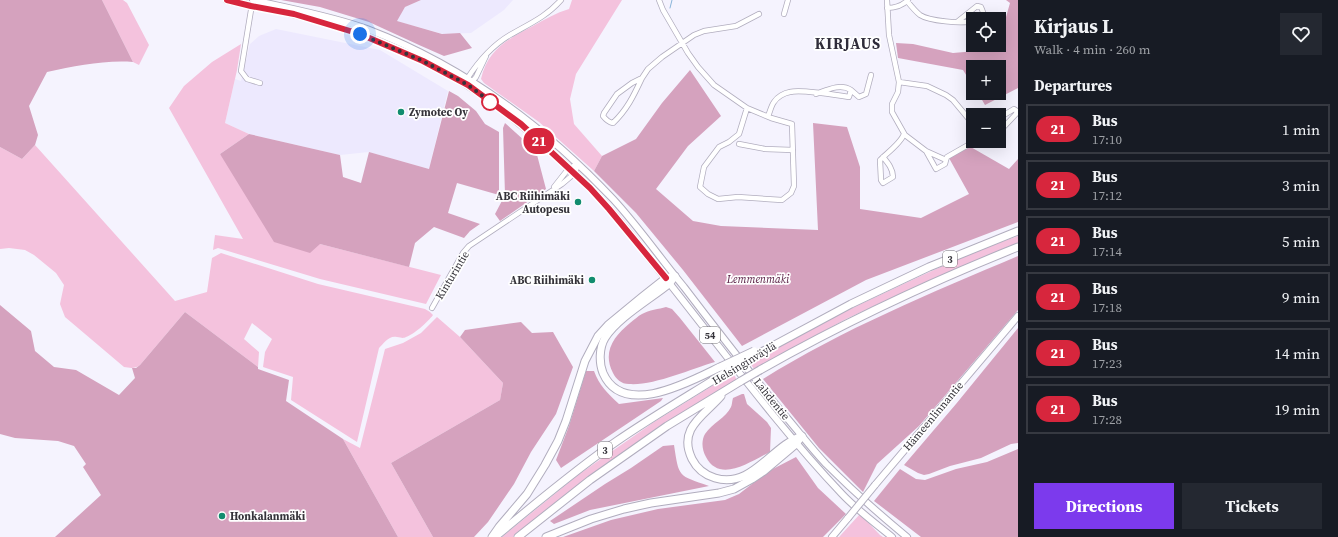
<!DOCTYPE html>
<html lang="en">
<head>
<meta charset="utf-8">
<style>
	:root { --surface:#171b24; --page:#242831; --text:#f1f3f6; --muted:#9ea1a6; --line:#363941; --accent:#7c3aed }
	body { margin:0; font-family:"Source Serif 4",serif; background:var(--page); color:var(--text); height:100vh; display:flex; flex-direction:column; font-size:15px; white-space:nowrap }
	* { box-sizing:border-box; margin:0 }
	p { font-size:13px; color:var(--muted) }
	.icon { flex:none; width:22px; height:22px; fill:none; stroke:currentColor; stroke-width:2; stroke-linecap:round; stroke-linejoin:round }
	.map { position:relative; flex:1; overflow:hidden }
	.details { display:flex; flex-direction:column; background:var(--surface); width:320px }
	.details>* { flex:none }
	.badge { padding:0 8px; border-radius:13px; font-size:14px; line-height:26px }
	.controls { position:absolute; left:966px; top:12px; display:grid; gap:8px }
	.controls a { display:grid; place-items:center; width:40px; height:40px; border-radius:0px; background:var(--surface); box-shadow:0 4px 16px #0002; font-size:20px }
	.you { position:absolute; width:20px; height:20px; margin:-10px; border:3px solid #fff; border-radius:50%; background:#1a73e8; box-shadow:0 0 0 6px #1a73e833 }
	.map>.badge { position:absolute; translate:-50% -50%; box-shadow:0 0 0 2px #fff }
	h2 { padding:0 16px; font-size:15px; line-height:36px }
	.round { display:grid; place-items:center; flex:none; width:42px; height:42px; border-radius:0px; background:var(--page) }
	.summary { display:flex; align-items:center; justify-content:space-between; height:68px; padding:0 16px }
	h1 { font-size:19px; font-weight:700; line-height:30px }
	.primary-button { display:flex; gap:8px; margin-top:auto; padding:8px 16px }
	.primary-button a { flex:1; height:46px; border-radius:0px; background:var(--accent); color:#fff; font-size:16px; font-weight:700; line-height:46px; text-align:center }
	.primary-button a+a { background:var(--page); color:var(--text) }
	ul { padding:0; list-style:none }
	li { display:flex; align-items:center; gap:12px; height:50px; margin:0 8px 6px; padding:0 8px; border:2px solid var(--line); border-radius:0px }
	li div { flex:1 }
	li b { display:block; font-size:15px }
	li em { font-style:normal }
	li .badge { min-width:44px; font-weight:700; text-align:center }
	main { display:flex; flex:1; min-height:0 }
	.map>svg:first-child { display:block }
	.built { fill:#ede9fe }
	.green { fill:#f4c2dd }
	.forest { fill:#d5a2be }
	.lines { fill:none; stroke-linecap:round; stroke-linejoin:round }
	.stream { stroke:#8ab5da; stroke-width:1 }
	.minor-casing { stroke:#b1adbe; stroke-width:6 }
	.major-casing { stroke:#b1adbe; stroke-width:8 }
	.highway-casing { stroke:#b1adbe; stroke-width:9 }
	.minor { stroke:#fff; stroke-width:4.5 }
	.major { stroke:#fff; stroke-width:6 }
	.highway { stroke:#fff; stroke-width:7 }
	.major-bridge-casing { stroke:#b1adbe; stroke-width:8; stroke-linecap:butt }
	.highway-bridge-casing { stroke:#b1adbe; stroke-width:9; stroke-linecap:butt }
	.major-bridge { stroke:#fff; stroke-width:6 }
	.highway-bridge { stroke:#fff; stroke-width:7 }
	.line-casing { stroke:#fff; stroke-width:9 }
	.line { stroke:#d7263d; stroke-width:6 }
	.walk { stroke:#35333a; stroke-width:4; stroke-dasharray:0 7.2 }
	.stop-dot { fill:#fff; stroke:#d7263d; stroke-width:2 }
	.poi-dot { fill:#118c6f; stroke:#fff; stroke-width:1.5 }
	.labels { text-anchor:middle; stroke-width:3.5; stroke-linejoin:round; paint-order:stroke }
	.shield { fill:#fff; stroke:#727075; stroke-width:1 }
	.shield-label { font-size:10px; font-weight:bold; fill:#35333a }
	.poi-label { font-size:11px; font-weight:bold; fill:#35333a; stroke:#fff; text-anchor:start }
	.street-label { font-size:11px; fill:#35333a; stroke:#fff }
	.park-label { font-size:11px; font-style:italic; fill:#53173e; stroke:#fff }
	.district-label { font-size:15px; font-weight:bold; letter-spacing:1px; fill:#2f2c3a; stroke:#fff }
</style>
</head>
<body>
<main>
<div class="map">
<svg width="1018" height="537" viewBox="0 0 1018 537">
	<rect width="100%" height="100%" fill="#f5f3fe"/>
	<path class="built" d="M421,0H513L504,10L471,33L443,34L396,21L405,7Z
		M276,29L380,50L448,91L429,169L369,152L340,155L249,134L225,123L235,79L241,81L250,44L259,36Z"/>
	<path class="green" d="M102,0H123L127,3L149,45L139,65L133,62Z
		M572,0H622L576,74L570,99L574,124L602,156L594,171L539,122L484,83L481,79C488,49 508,39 533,26C545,19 556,13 569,9Z
		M241,44L237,70L225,123L249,134L220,154L320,244L441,275L426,304L320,279L218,248L213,250L215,235L243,239L169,108L184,86L212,62Z
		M35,145L175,301L207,292L212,258L221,253L318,284L425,309L430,312L433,315C428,322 413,335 406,337C402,339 401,337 397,337C389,335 384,343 379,348L357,442L291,400L293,377L263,367L265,352L272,339L252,323L244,339L259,352L258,367L185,312L140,365C135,369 130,368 124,367L65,317L60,304L64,285L56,273L34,255L25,250L9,248L0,249V147L22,159Z
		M1018,236V244L921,284L846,319L754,369L750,363C790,338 833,317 876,297C922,275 969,253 1018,236Z
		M437,317L460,337L503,383L500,400L391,463L433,537H398L343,439L360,448L385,349L403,343L421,333Z
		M733,373L737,380L658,429L583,481L513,537H502L578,475L654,422Z
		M860,514L880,535L883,537H839Z"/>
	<path class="forest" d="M0,0H102L133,62C104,60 76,66 47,72L29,106L38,135L35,145L22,159L0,147Z
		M281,0H421L405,7L397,21L442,34L460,33L472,48L444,56L419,45L369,22L320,7Z
		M1006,0H1018V88L985,105L978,93H999V67H973V86L963,70L898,58L896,43L913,44L953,53L987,50L989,45H999V29L1006,17L1010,3Z
		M690,70L721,116L688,146L656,189L693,221L721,226L818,230L813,123L847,127L860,167V209L921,218L969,194L949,158L969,146L1009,169L1018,159V222L866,280L742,346L683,270L636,213L594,171L602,156L636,139L662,103Z
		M449,91L458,96L476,111L485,124L499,132V195L457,183L448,213L480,224L470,231L464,238L434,227L415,243L409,267L320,244L310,253L274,242L220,154L249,134L340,155L343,177L361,183L369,152L429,169Z
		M505,123L536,151L546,189L500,221L495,214L505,195L503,128Z
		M1018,256V310L919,426L877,464L863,492L819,448L763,379C843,329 931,293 1018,256Z
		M0,305L31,331L35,351L54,367L76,370L119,395L135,378L132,368H136L140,365L185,312L258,367V369L289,380L286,401L343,439L398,537H55L101,495L83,467L86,464L74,446L58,441L15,438L0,434Z
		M666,307L672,309L680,318L715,362C691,369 653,386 629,384C621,384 616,379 613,373C602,352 614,336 630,323C634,320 638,316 642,314C649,310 659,309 666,307Z
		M521,322L532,333L553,332L573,367L556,414L531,452L514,484L488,522L474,537H433L391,463L500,400L503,383L460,337L465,330Z
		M1018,328V443L1011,444L981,458L950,466L929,474L924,475L918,473L904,465L956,404Z
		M586,371H594C599,385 608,394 619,404L663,398L661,401L561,468L556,460L569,426Z
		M742,394H744L747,404L767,422L771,428L770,452C751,461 720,484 706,457C702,450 701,441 705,434C712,423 726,418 731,407C732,405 732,401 733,398Z
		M674,445C679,478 678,475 709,486L590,510L554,524L550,521L605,484L631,468L663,446Z
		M1018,449V537H921L874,501L900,469L916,479L925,480L956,469L987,462Z
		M796,457L818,488L846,514L823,537H563L611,520L658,509L725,500L739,494L769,471Z"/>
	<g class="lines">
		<path class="stream" d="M670,8L672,0"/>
		<defs>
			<path id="minor" d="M659,0L663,10L688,53L698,67L714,85L747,108L771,118L792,124L794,186L791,193L782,200L738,197L718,199L708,194L700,187L704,167L719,147L729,142L739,134L747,108
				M887,0L889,35L899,82L898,92L892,104V112L905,135L926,151L946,160L945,164L936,169L926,151
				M907,1C911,6 915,11 920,15C929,21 962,24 973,21
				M252,4L241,71L247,79L260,83
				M887,8C895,8 902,6 908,0
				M784,14L788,0
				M957,22L977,6L981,7L983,12L982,17L979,19
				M642,78C634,95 627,110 613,123C608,122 606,120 603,116L604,113L617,94L632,83L642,78L648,69L662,57L694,35L704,31L736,26L759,14
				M467,81V79C478,62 493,45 510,35C529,24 546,17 561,0
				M899,82L927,86L946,95L953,100L973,124
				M470,84L476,77L486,56
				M851,90L859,97L866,94L871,75
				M768,116C770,112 771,106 774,102C777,97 784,93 790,92C802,89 835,95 849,97L851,90C840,83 827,90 816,94
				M999,118L1014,109L1017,111L1016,114L999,132
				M739,144L765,149L793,150
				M883,157C888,163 893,169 893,177L883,183L881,180L880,160C887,153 901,143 904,134
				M946,160L947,157L968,145L973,138
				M554,187L569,168L578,164
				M432,308L463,253L469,246L562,184L575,173L578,164"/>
			<path id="major" d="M227,0C250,6 273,9 296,15C355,30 415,52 467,85C496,103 522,125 547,148C562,162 578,175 592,190C611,210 629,232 646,254C711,334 771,419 842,494C857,510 875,523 892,537
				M253,0C291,9 331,16 367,29C462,65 544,126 613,199C638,226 660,258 684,287C716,329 748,370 781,411C796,428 810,447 826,464C852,490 879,514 907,537
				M875,485L1018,316
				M832,537L848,518"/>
			<path id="highway" d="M675,276L670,283C652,298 617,318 605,338C599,348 599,363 603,373C623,419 691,381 720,367
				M756,355L851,304L929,267L1018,231
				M760,370C845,322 928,283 1018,247
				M721,396C705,415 677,428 692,459C697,469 705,475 715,478C752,489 771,446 802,436
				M492,537L499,527L527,494L545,465L558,441L566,421L585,361L598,336L608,325L642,297L666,278L675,276
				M495,537C535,504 575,470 617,441C652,417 688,396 723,374
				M518,537L590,480L667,426L741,381
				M546,537L591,519L624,509L651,503L719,493L734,489L752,479L764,471L796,444L802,436"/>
		</defs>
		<use href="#minor" class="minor-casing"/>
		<use href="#major" class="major-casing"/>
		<use href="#highway" class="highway-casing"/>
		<use href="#minor" class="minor"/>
		<use href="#major" class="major"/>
		<use href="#highway" class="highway"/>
		<defs>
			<path id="major-bridge" d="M848,518L875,485"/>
			<path id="highway-bridge" d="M720,367L754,351
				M723,374L756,355
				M741,381L760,370"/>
		</defs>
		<use href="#major-bridge" class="major-bridge-casing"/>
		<use href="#highway-bridge" class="highway-bridge-casing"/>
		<use href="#major-bridge" class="major-bridge"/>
		<use href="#highway-bridge" class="highway-bridge"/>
	</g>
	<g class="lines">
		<defs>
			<path id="line" d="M227,0L251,6L294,14L360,34L423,61L468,85L521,124L590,188L609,209L666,278"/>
		</defs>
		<use href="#line" class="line-casing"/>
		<use href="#line" class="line"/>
		<path class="walk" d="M360,34L423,61L468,85L494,104L490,102"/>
	</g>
	<circle class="stop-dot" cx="490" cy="102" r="8"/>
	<g class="poi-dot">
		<circle cx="401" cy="112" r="4"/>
		<circle cx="578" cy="202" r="4"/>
		<circle cx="592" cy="280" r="4"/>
		<circle cx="222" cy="516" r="4"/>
	</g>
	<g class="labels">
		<g class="shield">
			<rect x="943" y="251" width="14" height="16" rx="3"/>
			<rect x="700" y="327" width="20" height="16" rx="3"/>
			<rect x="598" y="442" width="14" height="16" rx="3"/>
		</g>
		<g class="shield-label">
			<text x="950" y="263">3</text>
			<text x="710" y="339">54</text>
			<text x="605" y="454">3</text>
		</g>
		<g class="poi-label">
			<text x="409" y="116">Zymotec Oy</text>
			<text x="570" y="200" text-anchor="end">ABC Riihimäki<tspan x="570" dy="13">Autopesu</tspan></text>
			<text x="584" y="284" text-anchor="end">ABC Riihimäki</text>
			<text x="230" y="520">Honkalanmäki</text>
		</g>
		<g class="street-label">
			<text transform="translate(452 275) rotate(-59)" y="4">Kinturintie</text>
			<text transform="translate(744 363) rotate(-31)" y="4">Helsinginväylä</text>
			<text transform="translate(772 399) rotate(51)" y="4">Lahdentie</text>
			<text transform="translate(933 416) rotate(-50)" y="4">Hämeenlinnantie</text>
		</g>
		<g class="park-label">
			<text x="758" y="283">Lemmenmäki</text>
		</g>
		<g class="district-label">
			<text x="848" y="49">KIRJAUS</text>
		</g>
	</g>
</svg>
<div class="controls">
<a><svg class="icon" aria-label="locate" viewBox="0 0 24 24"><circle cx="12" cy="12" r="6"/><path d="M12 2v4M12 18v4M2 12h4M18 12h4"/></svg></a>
<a>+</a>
<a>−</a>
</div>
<div class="you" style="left:360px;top:34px"></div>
<b class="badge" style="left:539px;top:141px;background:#d7263d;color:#fff">21</b>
</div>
<section class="details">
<div class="summary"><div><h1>Kirjaus L</h1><p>Walk · 4 min · 260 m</p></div><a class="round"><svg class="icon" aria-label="heart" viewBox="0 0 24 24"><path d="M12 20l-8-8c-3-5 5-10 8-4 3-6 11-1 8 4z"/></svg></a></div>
<h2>Departures</h2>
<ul>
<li><span class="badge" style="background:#d7263d;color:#fff">21</span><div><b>Bus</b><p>17:10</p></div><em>1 min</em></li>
<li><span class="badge" style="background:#d7263d;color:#fff">21</span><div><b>Bus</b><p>17:12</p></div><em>3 min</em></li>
<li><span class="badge" style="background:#d7263d;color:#fff">21</span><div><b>Bus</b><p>17:14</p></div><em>5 min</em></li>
<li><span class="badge" style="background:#d7263d;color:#fff">21</span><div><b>Bus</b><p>17:18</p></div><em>9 min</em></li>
<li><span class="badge" style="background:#d7263d;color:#fff">21</span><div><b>Bus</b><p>17:23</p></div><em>14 min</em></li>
<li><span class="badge" style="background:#d7263d;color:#fff">21</span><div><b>Bus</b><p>17:28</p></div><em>19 min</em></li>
</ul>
<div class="primary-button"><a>Directions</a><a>Tickets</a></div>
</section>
</main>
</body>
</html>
